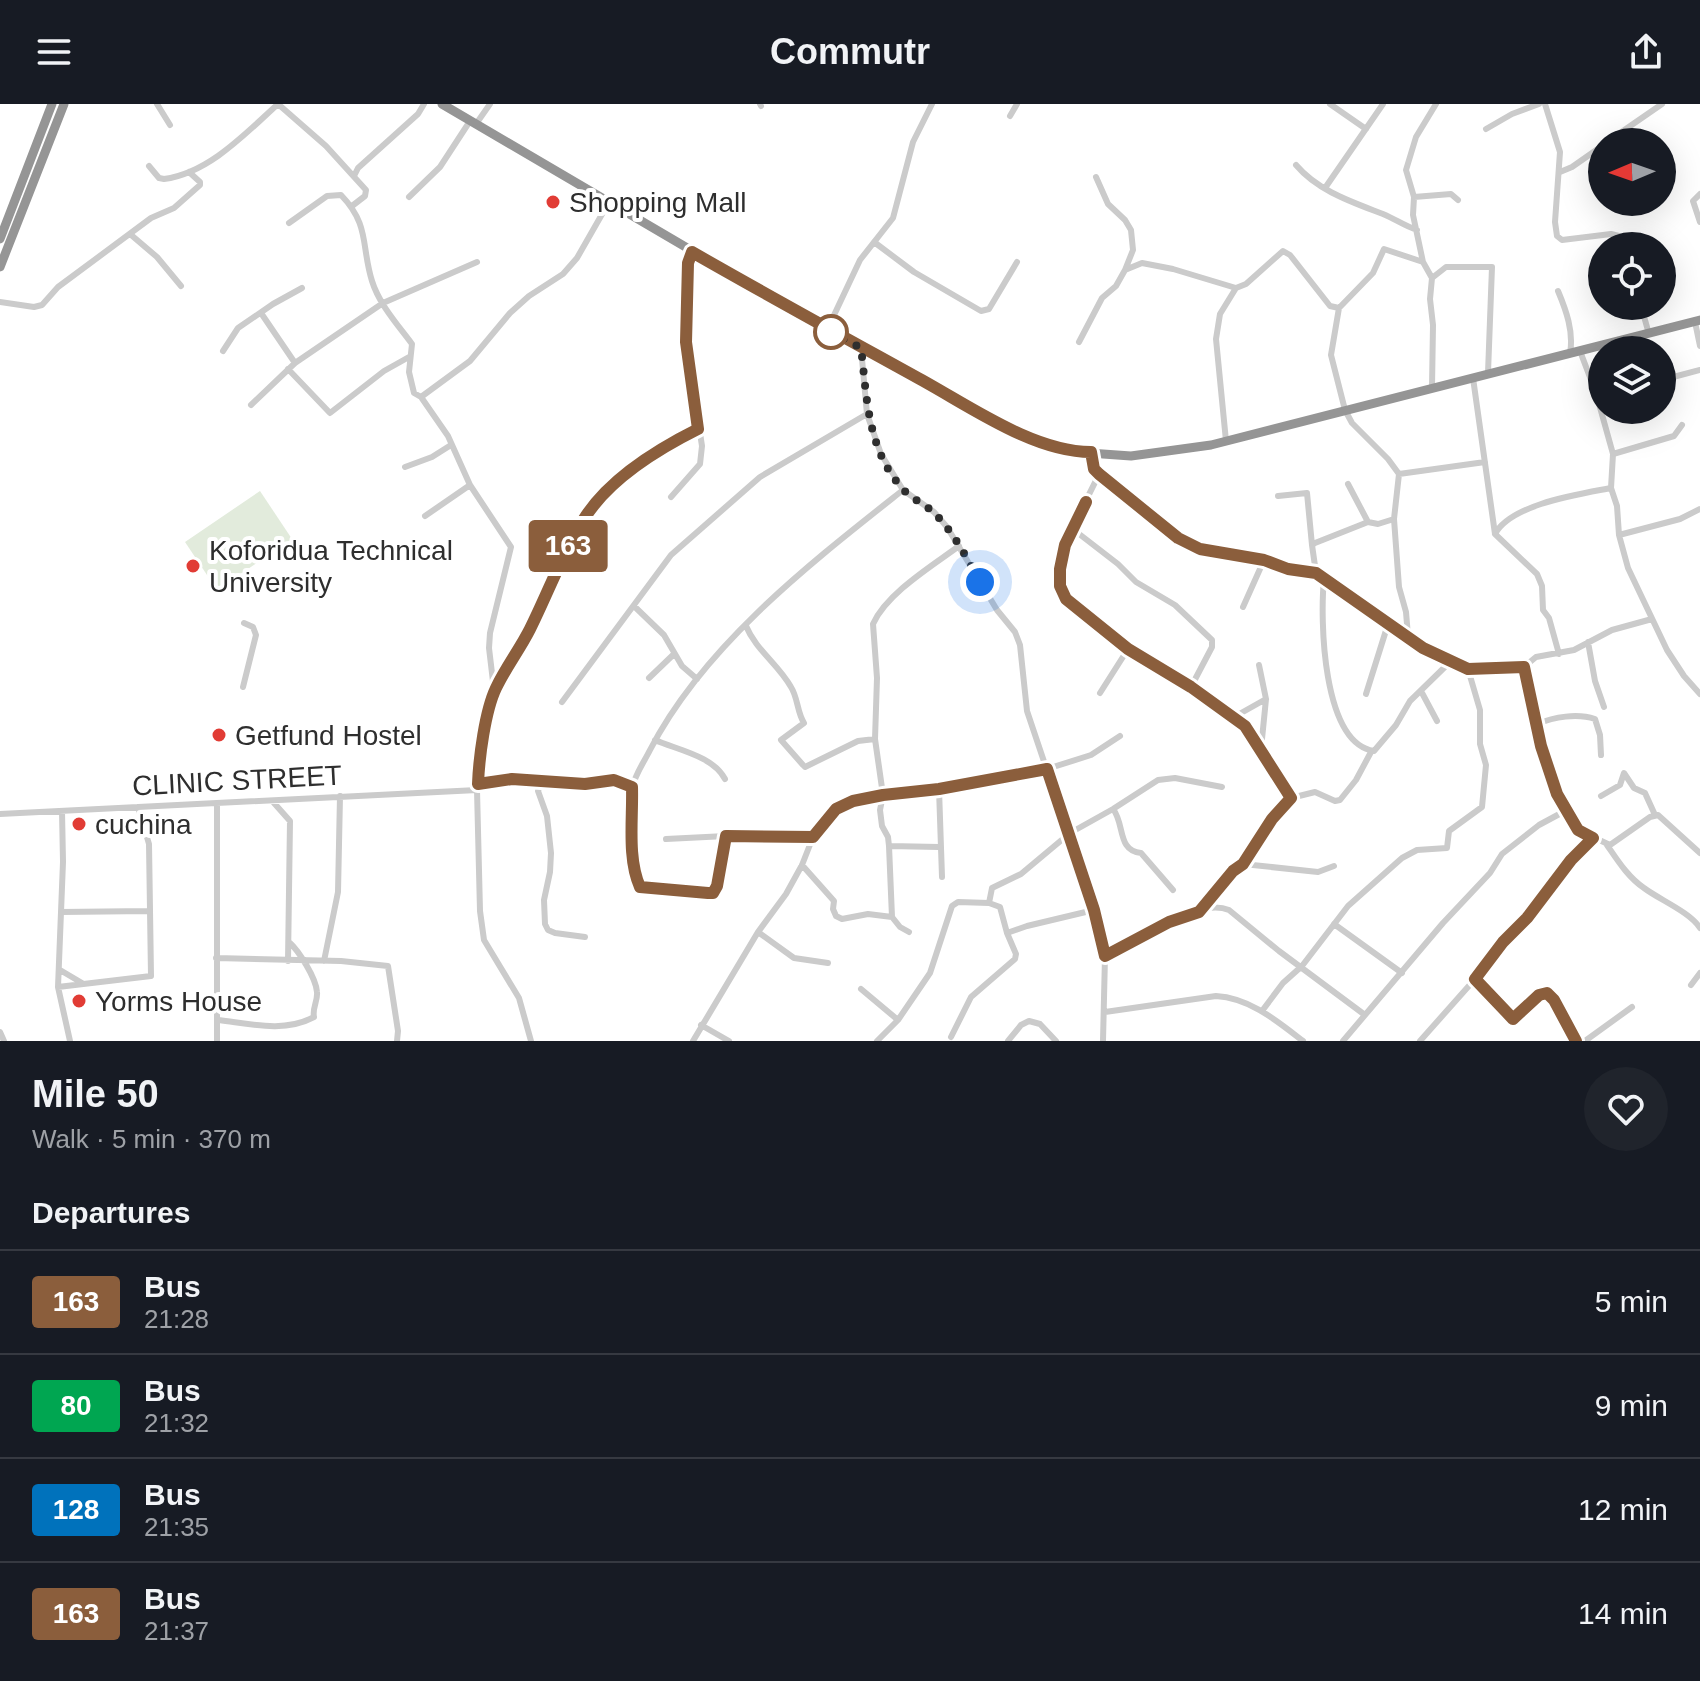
<!DOCTYPE html>
<html lang="en">
<head>
<meta charset="utf-8">
<style>
	:root { --surface:#171b24; --page:#20242c; --text:#f1f3f6; --muted:#9ea1a6; --line:#363941 }
	body { margin:0; font-family:Helvetica,sans-serif; background:var(--page); color:var(--text); height:100vh; display:flex; flex-direction:column; font-size:30px; white-space:nowrap }
	* { box-sizing:border-box; margin:0 }
	p { font-size:26px; color:var(--muted) }
	.icon { flex:none; width:44px; height:44px; fill:none; stroke:currentColor; stroke-width:2; stroke-linecap:round; stroke-linejoin:round }
	.map { position:relative; height:937px; overflow:hidden }
	.sheet { display:flex; flex-direction:column; background:var(--surface); flex:1 }
	.sheet>* { flex:none }
	.badge { padding:0 16px; border-radius:6px; font-size:28px; line-height:52px }
	.needle { width:52px; rotate:268deg }
	.controls { position:absolute; left:1588px; top:24px; display:grid; gap:16px }
	.controls a { display:grid; place-items:center; width:88px; height:88px; border-radius:50%; background:var(--surface); box-shadow:0 8px 32px #0002; font-size:40px }
	.you { position:absolute; width:40px; height:40px; margin:-20px; border:6px solid #fff; border-radius:50%; background:#1a73e8; box-shadow:0 0 0 12px #1a73e833 }
	.map>.badge { position:absolute; translate:-50% -50%; box-shadow:0 0 0 4px #fff }
	h2 { padding:0 32px; font-size:30px; line-height:72px }
	.round { display:grid; place-items:center; flex:none; width:84px; height:84px; border-radius:42px; background:var(--page) }
	.head { display:flex; align-items:center; justify-content:space-between; height:136px; padding:0 32px }
	h1 { font-size:38px; font-weight:700; line-height:60px }
	ul { padding:0; list-style:none }
	li { display:flex; align-items:center; gap:24px; height:104px; padding:0 32px; border-top:2px solid var(--line) }
	li div { flex:1 }
	li b { display:block; font-size:30px }
	li em { font-style:normal }
	li .badge { min-width:88px; font-weight:700; text-align:center }
	header { display:flex; justify-content:space-between; align-items:center; height:104px; padding:0 32px; background:var(--surface); font-size:36px; font-weight:700 }
	.map>svg:first-child { display:block }
	.green { fill:#e2ebdc }
	.lines { fill:none; stroke-linecap:round; stroke-linejoin:round }
	.minor { stroke:#cbcbcb; stroke-width:6 }
	.highway { stroke:#959595; stroke-width:9 }
	.line-casing { stroke:#fff; stroke-width:18 }
	.line { stroke:#8b5e3c; stroke-width:12 }
	.walk { stroke:#2e2e2e; stroke-width:8; stroke-dasharray:0 14.4 }
	.poi-dot { fill:#e13c35; stroke:#fff; stroke-width:3 }
	.stop-dot { fill:#fff; stroke:#8b5e3c; stroke-width:4 }
	.labels { text-anchor:middle; stroke-width:8; stroke-linejoin:round; paint-order:stroke }
	.poi-label { font-size:28px; fill:#2e2e2e; stroke:#fff; text-anchor:start }
	.street-label { font-size:28px; fill:#2e2e2e; stroke:#fff }
</style>
</head>
<body>
<header><svg class="icon" aria-label="menu" viewBox="0 0 24 24"><path d="M4 6h16M4 12h16M4 18h16"/></svg>Commutr<svg class="icon" aria-label="share" viewBox="0 0 24 24"><path d="M12 15V3M7 8l5-5 5 5M5 13v7h14v-7"/></svg></header>
<div class="map">
<svg width="1700" height="937" viewBox="0 0 1700 937">
	<rect width="100%" height="100%" fill="#fff"/>
	<path class="green" d="M260,387L292,435L217,486L185,438Z"/>
	<g class="lines">
		<path class="minor" d="M157,0L170,21
			M760,0L761,2
			M1330,0L1366,25
			M1545,0L1560,48L1555,118L1557,132L1562,136L1611,130L1619,132L1625,142
			M1010,12L1017,0
			M476,20L490,0
			M1486,25L1512,10L1539,0
			M1607,38L1662,0
			M1296,61C1318,87 1352,98 1383,110C1395,115 1405,122 1417,126
			M149,62L159,74L164,75C209,69 246,29 278,0L326,42L366,86L365,92L352,102
			M1560,68L1572,63L1602,42
			M354,72L358,64L418,10L424,0
			M1096,73L1108,100L1125,116L1131,126L1133,146L1125,166
			M1325,84L1383,0
			M1700,90L1693,97L1700,118
			M409,93L440,63L470,17
			M1414,93L1451,90L1458,96
			M289,119L327,92L341,91C370,121 361,142 372,177C379,200 398,221 412,240L409,268L414,289L421,293
			M130,130L157,153L181,182
			M874,138L914,168L981,207L989,205L1017,158
			M1432,174L1446,163H1492L1488,269
			M1558,187C1566,206 1574,228 1570,249
			M0,198L34,203L42,201L58,183L151,114L174,104L200,81V78L189,68
			M1641,202L1649,230
			M261,209L295,259
			M1695,218L1700,242
			M827,226L860,156L893,114L913,38L932,0
			M1079,238L1102,194L1116,182L1125,166L1142,159L1173,165L1236,184
			M861,244L867,310L881,350L903,386L934,408L947,423L997,506L1015,528L1020,541L1027,607L1094,806L1105,852L1103,937
			M223,247L238,224L273,200L302,184
			M1580,247L1596,289L1613,350L1611,384L1617,402L1619,431L1628,464L1667,546L1684,572L1700,590
			M288,265L330,309L384,267L409,253
			M1473,274L1495,430L1537,470L1542,482L1543,506L1549,514L1559,550
			M1662,276L1700,266
			M1432,283L1433,221L1430,195L1432,174L1423,158L1413,111L1414,93L1406,66L1416,33L1436,0
			M251,301L295,259L383,199L477,158
			M1226,337L1216,235L1220,210L1236,184L1246,180L1283,147L1290,151L1330,202L1339,204
			M1091,349L1094,365L1099,370L1178,434L1200,445L1264,456L1288,465L1316,469L1423,544L1468,565L1524,563L1541,642L1565,707L1578,726L1610,741L1650,713L1658,711L1700,749
			M1613,350L1674,332L1682,321
			M405,363L432,353L451,341
			M1099,370C1085,401 1056,445 1060,478C1065,520 1212,588 1245,623C1264,643 1277,671 1291,694
			M1399,370L1485,358
			M1348,380L1368,418
			M1278,392L1307,389L1312,441
			M671,393L700,360L702,342L686,238L688,159L692,148
			M425,412L470,381
			M1074,426L1118,460L1136,478L1175,501L1212,536V543L1191,583
			M1495,430C1511,400 1580,390 1611,384
			M1619,431L1680,415L1700,405
			M1316,469L1312,441L1315,439L1368,418L1378,420L1394,415
			M1324,475C1320,515 1322,639 1374,647L1396,621L1410,597L1451,557
			M635,503L664,531L682,562L697,575
			M1243,503L1264,456
			M746,522C756,546 778,560 791,583C798,594 797,608 804,619L781,636L803,661L805,663L858,637L875,635
			M1408,532L1406,508L1399,483L1394,415L1399,370L1388,355L1352,319L1345,306L1331,251L1339,204L1373,169L1384,145L1423,158
			M1588,538L1595,577L1604,603
			M1259,561L1266,595L1261,645
			M1524,563L1536,553L1574,546L1612,526L1652,515
			M649,574L674,550
			M243,583L256,531L253,523L244,519
			M494,586C507,565 521,544 532,522C548,485 562,443 586,411C615,373 657,346 698,325
			M1421,587L1437,617
			M1100,589L1128,545
			M1366,590L1388,520
			M562,598L671,451L760,373L867,310
			M1234,613L1266,595
			M1537,620C1554,613 1577,609 1595,615L1600,631L1601,651
			M655,636C678,646 713,652 725,675
			M478,680L512,675H542
			M939,685L942,773
			M1601,692L1620,681L1624,669L1634,684L1645,689L1655,711
			M274,699L290,717L288,857
			M217,700V937
			M1113,705C1125,720 1117,747 1141,749L1173,786
			M62,707L63,758L58,883L70,937
			M0,710L477,686
			M813,733L726,732L717,782L713,789L640,783L634,770C632,743 629,712 632,685C634,672 644,658 650,646C704,541 812,458 903,386
			M666,735L726,732
			M1607,741C1618,757 1628,773 1644,784C1660,796 1690,808 1700,824
			M889,742L939,743
			M1243,760L1318,768L1334,762
			M802,761L834,797L833,805L836,812L842,815L868,810L892,813
			M61,808L149,807
			M1199,808L1233,767L1243,760L1272,715L1291,694L1315,688L1335,697L1340,696L1356,676L1371,648
			M1334,820L1402,869
			M758,828L794,854L828,859
			M909,828L900,823L892,813L889,742L888,733L882,722L880,706L883,691L875,635L877,574L873,520C887,489 932,462 959,442
			M1007,829L1000,803L989,799L992,784L1021,770L1070,729L1113,705L1158,676L1175,674L1222,683
			M585,833L555,829L548,826L545,820L544,796L550,768L551,749L547,712L538,687L542,675L585,680L614,676L632,683
			M1105,852C1137,840 1195,792 1229,806L1279,847L1365,911
			M216,854L341,857L388,862L398,927L397,937
			M324,857L338,788L340,692
			M60,866L82,879
			M1475,875L1513,915L1539,891L1547,889L1554,896L1576,937
			M1691,881L1700,869
			M58,883L151,872L149,740L138,703
			M861,885L898,916L877,937
			M1262,907L1283,879L1302,862L1348,802L1402,754L1417,746L1447,744L1449,727L1482,703L1486,661L1480,640V606L1468,565
			M1105,908L1216,892C1250,894 1277,917 1303,937
			M219,916C251,920 284,929 314,913C312,904 318,897 317,888C316,874 299,847 289,838
			M898,916L930,869L952,802L958,798L989,799
			M701,921L729,937
			M0,928L4,937
			M951,933L971,893L1015,855L1016,850L1007,829L1027,822L1094,806
			M531,937L519,894L484,836L480,807L477,686L483,637L494,586L489,544L490,529L511,443L470,381L448,332L421,293L470,257L510,209L529,192L563,170L577,154L609,98
			M693,937L758,828L786,790L802,761L813,733L836,705L853,697L883,691L939,685L1047,665L1091,651L1120,632
			M1008,937L1021,921L1029,917L1040,920L1056,937
			M1343,937L1443,819L1490,769L1502,750L1539,721L1565,707
			M1420,937L1475,875L1503,838L1527,814L1571,756L1593,734
			M1585,937L1632,903"/>
		<path class="highway" d="M442,0L827,226L979,309L1044,339L1075,348L1131,352L1211,341L1700,216
			M0,135L52,0
			M0,163L64,0"/>
	</g>
	<g class="lines">
		<defs>
			<path id="line" d="M1086,398L1065,441L1060,465V482L1066,495L1128,545L1191,583L1245,622L1291,694L1272,715L1243,760L1233,767L1199,808L1169,818L1105,852L1094,806L1047,665L939,685L883,691L853,697L836,705L813,733L726,732L717,782L713,789H708L640,783C627,754 633,714 632,683L614,676L585,680L512,675L478,680C479,654 485,607 496,584C506,563 520,545 530,525C548,489 562,450 584,415C608,376 658,345 698,325L686,238L688,159L692,148C767,191 842,232 918,274C968,301 1033,348 1091,348L1094,365L1099,370L1178,434L1200,445L1264,456L1288,465L1316,469L1423,544L1468,565L1524,563L1541,642L1557,690L1578,726L1593,734L1571,756L1527,814L1503,838L1475,875L1513,915L1539,891L1547,889L1554,896L1576,937"/>
		</defs>
		<use href="#line" class="line-casing"/>
		<use href="#line" class="line"/>
		<path class="walk" d="M831,228L861,244C867,293 867,345 902,384C911,395 926,400 936,411C955,430 967,455 980,478"/>
	</g>
	<g class="poi-dot">
		<circle cx="553" cy="98" r="8"/>
		<circle cx="193" cy="462" r="8"/>
		<circle cx="219" cy="631" r="8"/>
		<circle cx="79" cy="720" r="8"/>
		<circle cx="79" cy="897" r="8"/>
	</g>
	<circle class="stop-dot" cx="831" cy="228" r="16"/>
	<g class="labels">
		<g class="poi-label">
			<text x="569" y="108">Shopping Mall</text>
			<text x="209" y="456">Koforidua Technical<tspan x="209" dy="32">University</tspan></text>
			<text x="235" y="641">Getfund Hostel</text>
			<text x="95" y="730">cuchina</text>
			<text x="95" y="907">Yorms House</text>
		</g>
		<g class="street-label">
			<text transform="translate(237 676) rotate(-3)" y="10">CLINIC STREET</text>
		</g>
	</g>
</svg>
<div class="controls">
<a><svg class="needle" viewBox="-14 -14 28 28"><path d="M0-13l5 13h-10z" fill="#e53935"/><path d="M0 13l5-13h-10z" fill="#9ea1a6"/></svg></a>
<a><svg class="icon" aria-label="locate" viewBox="0 0 24 24"><circle cx="12" cy="12" r="6"/><path d="M12 2v4M12 18v4M2 12h4M18 12h4"/></svg></a>
<a><svg class="icon" aria-label="layers" viewBox="0 0 24 24"><path d="M12 4l9 5-9 5-9-5zM3 14l9 5 9-5"/></svg></a>
</div>
<div class="you" style="left:980px;top:478px"></div>
<b class="badge" style="left:568px;top:442px;background:#8b5e3c;color:#fff">163</b>
</div>
<section class="sheet">
<div class="head"><div><h1>Mile 50</h1><p>Walk · 5 min · 370 m</p></div><a class="round"><svg class="icon" aria-label="heart" viewBox="0 0 24 24"><path d="M12 20l-8-8c-3-5 5-10 8-4 3-6 11-1 8 4z"/></svg></a></div>
<h2>Departures</h2>
<ul>
<li><span class="badge" style="background:#8b5e3c;color:#fff">163</span><div><b>Bus</b><p>21:28</p></div><em>5 min</em></li>
<li><span class="badge" style="background:#00a651;color:#fff">80</span><div><b>Bus</b><p>21:32</p></div><em>9 min</em></li>
<li><span class="badge" style="background:#0072bc;color:#fff">128</span><div><b>Bus</b><p>21:35</p></div><em>12 min</em></li>
<li><span class="badge" style="background:#8b5e3c;color:#fff">163</span><div><b>Bus</b><p>21:37</p></div><em>14 min</em></li>
</ul>
</section>
</body>
</html>
